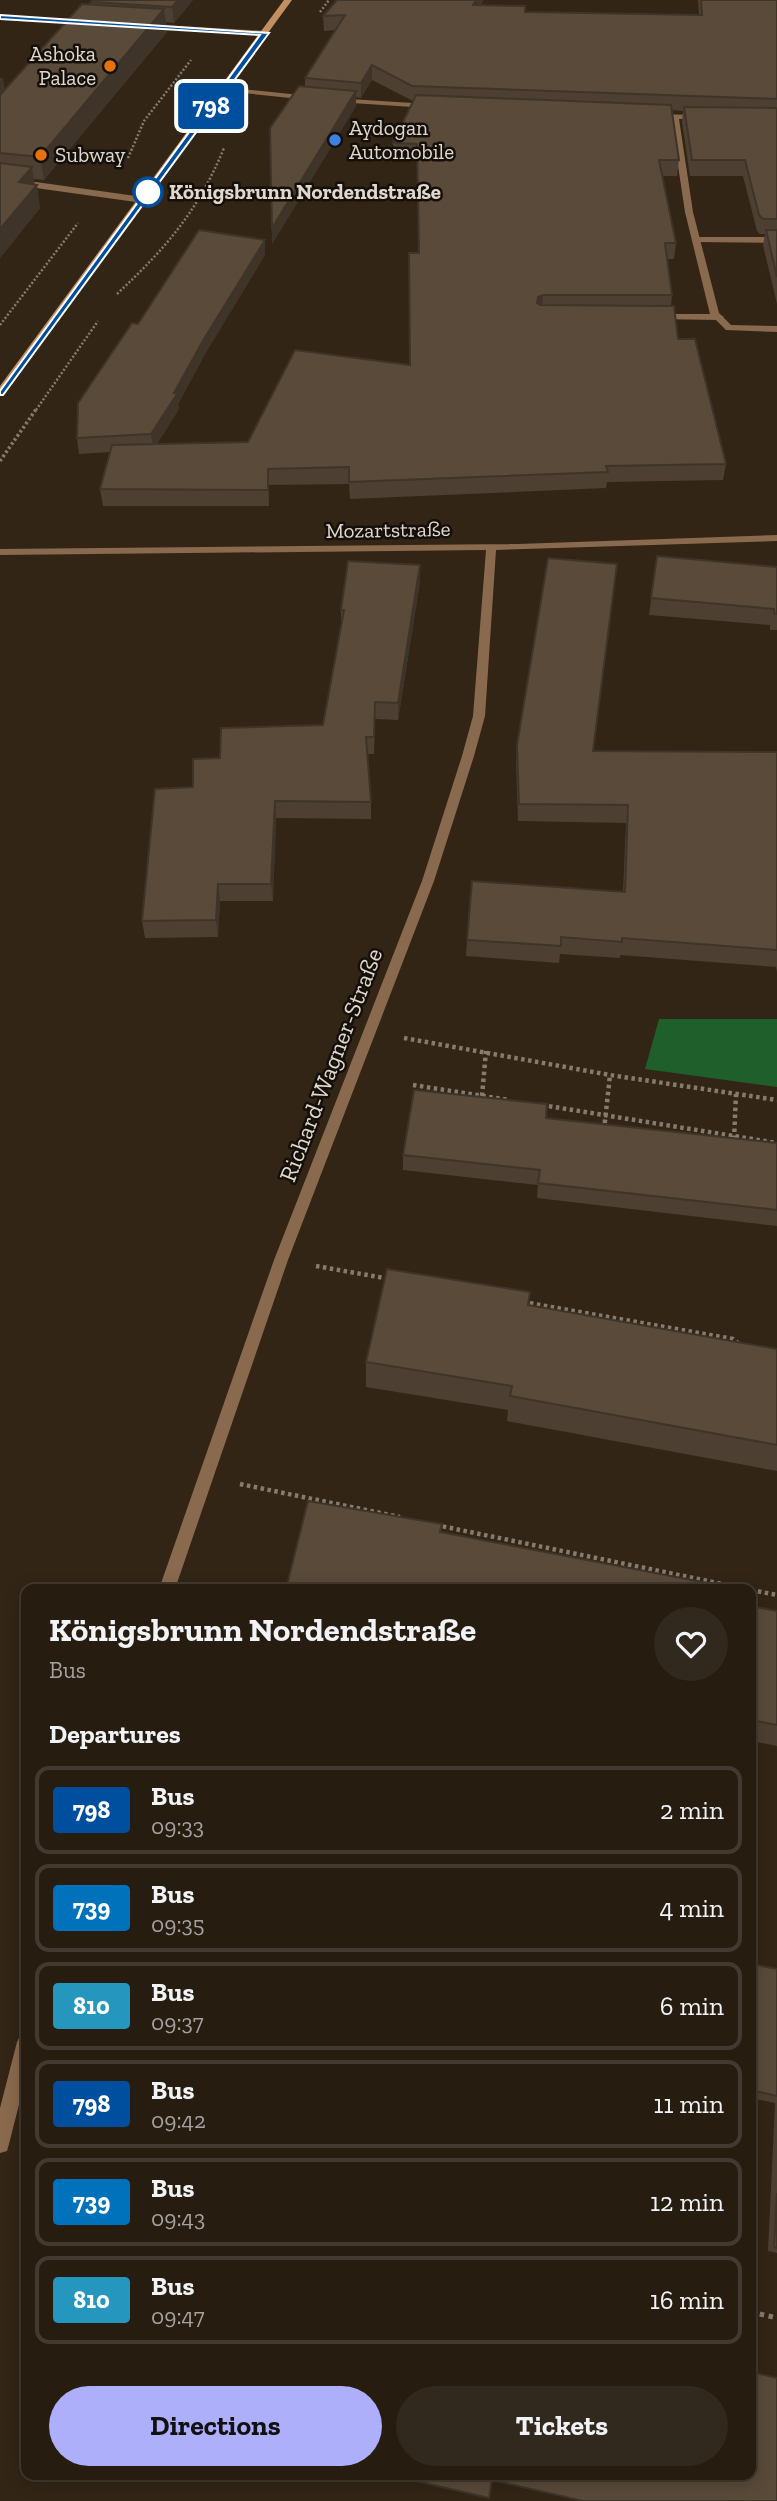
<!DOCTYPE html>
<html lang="en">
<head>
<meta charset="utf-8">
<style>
	:root { --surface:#261c10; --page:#32291e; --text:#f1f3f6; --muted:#a4a19f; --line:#423a30; --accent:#adaffb }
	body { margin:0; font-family:"Zilla Slab",serif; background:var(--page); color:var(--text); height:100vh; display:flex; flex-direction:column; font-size:26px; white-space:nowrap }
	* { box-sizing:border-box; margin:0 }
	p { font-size:23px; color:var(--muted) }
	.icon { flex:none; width:38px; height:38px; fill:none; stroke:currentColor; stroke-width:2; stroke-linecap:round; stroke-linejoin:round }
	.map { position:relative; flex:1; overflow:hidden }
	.side { position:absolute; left:21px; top:1584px; width:735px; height:896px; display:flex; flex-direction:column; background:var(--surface); border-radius:14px; box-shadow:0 4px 18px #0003,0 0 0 2px var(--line) }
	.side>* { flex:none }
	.badge { padding:0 14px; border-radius:5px; font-size:24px; line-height:46px }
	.map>.badge { position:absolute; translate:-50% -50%; box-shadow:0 0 0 4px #fff }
	h2 { padding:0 28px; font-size:26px; line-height:63px }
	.round { display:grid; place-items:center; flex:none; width:74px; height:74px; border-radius:37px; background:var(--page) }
	.headline { display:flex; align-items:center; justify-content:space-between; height:119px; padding:0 28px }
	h1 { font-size:33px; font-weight:700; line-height:52px }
	.cta { display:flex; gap:14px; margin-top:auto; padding:14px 28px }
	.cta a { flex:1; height:80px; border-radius:42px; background:var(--accent); color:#111; font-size:28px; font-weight:700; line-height:80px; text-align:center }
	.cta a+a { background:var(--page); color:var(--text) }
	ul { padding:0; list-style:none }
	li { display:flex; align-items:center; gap:21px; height:88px; margin:0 14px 10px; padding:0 14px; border:4px solid var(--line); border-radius:14px }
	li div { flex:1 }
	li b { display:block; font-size:26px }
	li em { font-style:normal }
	li .badge { min-width:77px; font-weight:700; text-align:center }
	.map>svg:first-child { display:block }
	.green { fill:#1e5f2c }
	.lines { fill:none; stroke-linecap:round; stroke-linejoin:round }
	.path-far3 { stroke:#857b6e; stroke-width:2.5; stroke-dasharray:2 2; stroke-linecap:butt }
	.path-far2 { stroke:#857b6e; stroke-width:3.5; stroke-dasharray:2.5 2.5; stroke-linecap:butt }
	.path-far1 { stroke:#857b6e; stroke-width:4.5; stroke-dasharray:3.5 3.5; stroke-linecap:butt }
	.path { stroke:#857b6e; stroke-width:5; stroke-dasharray:4.5 4.5; stroke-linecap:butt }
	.service { fill:#896a4e; fill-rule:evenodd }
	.minor { fill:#896a4e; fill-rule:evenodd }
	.secondary { fill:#c18f61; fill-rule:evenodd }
	.wall { fill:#4d4032 }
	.shaded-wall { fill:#3e3429 }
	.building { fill:#594a3a; stroke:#3e3429; stroke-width:2 }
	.line { fill:#004e9e; stroke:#fff; stroke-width:2 }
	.food-dot { fill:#e8710a; stroke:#150f09; stroke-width:2.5 }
	.shop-dot { fill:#3f7fe0; stroke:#150f09; stroke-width:2.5 }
	.stop-dot { fill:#fff; stroke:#004e9e; stroke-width:3.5 }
	.labels { text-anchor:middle; stroke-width:5; stroke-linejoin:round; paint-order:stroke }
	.far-poi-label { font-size:21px; fill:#e0d8ce; stroke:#150f09; text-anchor:start }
	.far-stop-label { font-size:21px; font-weight:bold; fill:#e0d8ce; stroke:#150f09; text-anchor:start }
	.far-street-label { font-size:21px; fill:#e0d8ce; stroke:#150f09 }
	.street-label { font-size:24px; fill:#e0d8ce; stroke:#150f09 }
</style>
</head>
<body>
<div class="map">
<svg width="777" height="2501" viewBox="0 0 777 2501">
	<rect width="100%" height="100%" fill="#322516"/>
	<path class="green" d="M659,1019H777V1087L645,1069Z"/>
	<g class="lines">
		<path class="path-far3" d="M320,12L329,0
			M128,158L144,121L191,60
			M117,294C166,248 198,211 224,148
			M0,325L78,223
			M36,410L98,321"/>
		<path class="path-far2" d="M0,461L37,408"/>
		<path class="path-far1" d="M404,1038L610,1075L777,1100
			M413,1085L509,1100
			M482,1096L486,1051
			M542,1105L777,1143
			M604,1130L610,1075
			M734,1139L736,1094
			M316,1266L390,1279
			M523,1302L733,1339L740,1345
			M240,1484L400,1517
			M436,1525L747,1589
			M751,1590L777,1595"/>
		<path class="path" d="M751,2312L777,2318"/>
		<path class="service" d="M0,177L143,197L147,200L143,203L0,183Z
			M697,237H777V243L694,242L693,240Z
			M659,314H719L724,317L719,320L656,319V315Z"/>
		<path class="minor" d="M0,15L86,20L90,22L86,24L0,19Z
			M145,24L265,31L269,33L265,35L148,28H145Z
			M221,87L310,96L314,98L310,100L224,91H221Z
			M334,98L428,104L432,106L428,108L337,102L333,100Z
			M652,114L701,115L705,117L701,119H679L693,212L719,313L731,325L777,326V332L726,330L710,314L685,212L671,119L655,118L651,116Z
			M777,535V541L496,550L485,716L474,756L434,881L288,1260L175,1589H159L274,1260L422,881L462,756L473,716L486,550L0,555V549L518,544Z
			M26,2033V2077L9,2144L7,2151L0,2153V2108L17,2042L20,2036Z"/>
		<path class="secondary" d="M284,0H292L3,395L0,396V386Z"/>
	</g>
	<path class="wall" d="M193,0L174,23L166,22L167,32L44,180L33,179L40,208L0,258V77L5,89L91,5V2Z
		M337,0H483L481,5L525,12L699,15L698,0H777V304L763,245L765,234H760L757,231L743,176H690L682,122L683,111L671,110L679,160L677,176H663L676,243L674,259H667L672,295L671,306L678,339L726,464L723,480L607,482L606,488L350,499L349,484L269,485V506H103L100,489L110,452L79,454L77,438L138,324L265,255L205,354L178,404L179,409L157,444L248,442L410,365L419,253L417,160L393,159V143L413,101L372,80L361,98L356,97V106L272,244L305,87V78L335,30L324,31L323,16Z
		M657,556L777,567V630H770V625L649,615Z
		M420,582L398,720L375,719L374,754H367L371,802V819L276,818L273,901H220L218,937L145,938L142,921L220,758L323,725L341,625V610Z
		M517,745L593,751L777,752V972L776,967L620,955V958L560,954L559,963L466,956L467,940L623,892L626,823L518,821L516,763Z
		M546,1118L777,1143V1226L537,1198L538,1185L403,1170V1155Z
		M528,1305L777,1349V1471L507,1421L508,1410L366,1387V1362Z
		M751,1606L777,1611V1746L751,1741Z
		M751,1964L777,1969V2253L768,2251L775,2103L751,2098Z"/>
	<path class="shaded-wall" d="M178,0H193L174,23L172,7Z
		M476,0H483L473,20V5Z
		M164,9L167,32L44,180L40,157Z
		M372,65V80L361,98V83Z
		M3,77L6,100L0,109V81Z
		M356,91V106L272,244V228Z
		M32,167L35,187L37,185L40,208L0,258V229L19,182Z
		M265,240V255L205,354L178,404L179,409L153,450L151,434L204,339Z
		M543,295L542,311L537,313L538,297Z
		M268,469L269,485V506L268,490Z
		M420,565V582L398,720V703Z
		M375,702V719L374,754V737Z
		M275,801L276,818L273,901L271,884Z
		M218,884L220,901L218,937L216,920Z"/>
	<path class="building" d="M93,0H178L172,7L91,2Z
		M337,0H476L473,5L525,6V12L702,15L701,0H777V99L412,86L372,65L361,83L305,78L345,15L323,16Z
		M82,4L164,9L40,157L0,153V95Z
		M299,86L356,91L272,228L270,128Z
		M416,95L671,105L679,160H659L676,243H665L672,295H543L538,297L537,303L540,305L674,306L678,339H695L726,464L606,466L608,472L349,482V467L268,469V490L100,489L112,445L248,442L295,350L410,365L409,253H419L417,144L393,143Z
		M684,107L777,108V219H763L759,215L745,160H692Z
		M0,163L32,167L19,182L37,185L0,229Z
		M199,230L265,240L204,339L174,393L177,394L151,434L77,438L78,403L132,323L138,324Z
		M766,230H777V277Z
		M657,556L777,567V614L774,613V609L651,598Z
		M548,558L617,564L593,751L777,752V950L622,938V942L561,937V946L467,940L472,881L625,892L628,805L519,804L517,745Z
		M348,561L420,565L398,703L375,702L374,737H366L371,802L275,801L271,884H218L216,920L142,921L155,789L193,787V759L220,758L221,728L323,725L344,610H341Z
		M414,1090L547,1104L546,1118L777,1143V1210L538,1183L540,1170L403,1155Z
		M387,1269L530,1292L528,1305L777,1349V1445L510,1396L512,1386L366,1362Z
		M308,1501L442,1524L440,1532L739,1589H286Z
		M751,1606L777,1611V1725L751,1720Z
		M751,1964L777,1969V2096L751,2090Z
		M777,2193V2248L774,2247Z
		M751,2372L777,2378V2501H583L492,2480L489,2498L386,2474H751Z
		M26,2389V2411L21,2409Z
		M274,2474H288V2478Z"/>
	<path class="line" d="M0,15L269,33L3,395H0V391L260,35L0,19Z"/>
	<g class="food-dot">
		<circle cx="110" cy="66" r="7"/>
		<circle cx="41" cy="155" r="7"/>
	</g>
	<circle class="shop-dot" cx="335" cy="140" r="7"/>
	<circle class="stop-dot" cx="148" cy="192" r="14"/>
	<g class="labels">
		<g class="far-poi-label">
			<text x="96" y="61" text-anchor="end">Ashoka<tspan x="96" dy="24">Palace</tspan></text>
			<text x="349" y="135">Aydogan<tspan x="349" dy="24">Automobile</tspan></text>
			<text x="55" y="162">Subway</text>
		</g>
		<g class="far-stop-label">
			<text x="169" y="199">Königsbrunn Nordendstraße</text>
		</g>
		<g class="far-street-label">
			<text transform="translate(388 530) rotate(-1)" y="7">Mozartstraße</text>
		</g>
		<g class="street-label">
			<text transform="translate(331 1065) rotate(-69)" y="8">Richard-Wagner-Straße</text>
		</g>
	</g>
</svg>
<b class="badge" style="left:211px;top:106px;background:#004e9e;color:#fff">798</b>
<section class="side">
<div class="headline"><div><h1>Königsbrunn Nordendstraße</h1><p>Bus</p></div><a class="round"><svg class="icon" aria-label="heart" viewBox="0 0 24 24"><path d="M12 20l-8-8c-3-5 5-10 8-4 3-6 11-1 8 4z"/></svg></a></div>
<h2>Departures</h2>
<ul>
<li><span class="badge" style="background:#004e9e;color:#fff">798</span><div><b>Bus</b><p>09:33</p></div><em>2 min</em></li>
<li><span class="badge" style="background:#0072bc;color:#fff">739</span><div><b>Bus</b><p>09:35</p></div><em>4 min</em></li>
<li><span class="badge" style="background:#2596be;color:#fff">810</span><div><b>Bus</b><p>09:37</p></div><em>6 min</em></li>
<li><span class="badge" style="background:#004e9e;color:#fff">798</span><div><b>Bus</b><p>09:42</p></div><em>11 min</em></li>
<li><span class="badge" style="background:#0072bc;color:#fff">739</span><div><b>Bus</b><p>09:43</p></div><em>12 min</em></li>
<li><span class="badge" style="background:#2596be;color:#fff">810</span><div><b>Bus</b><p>09:47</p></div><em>16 min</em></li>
</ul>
<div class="cta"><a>Directions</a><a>Tickets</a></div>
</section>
</div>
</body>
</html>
